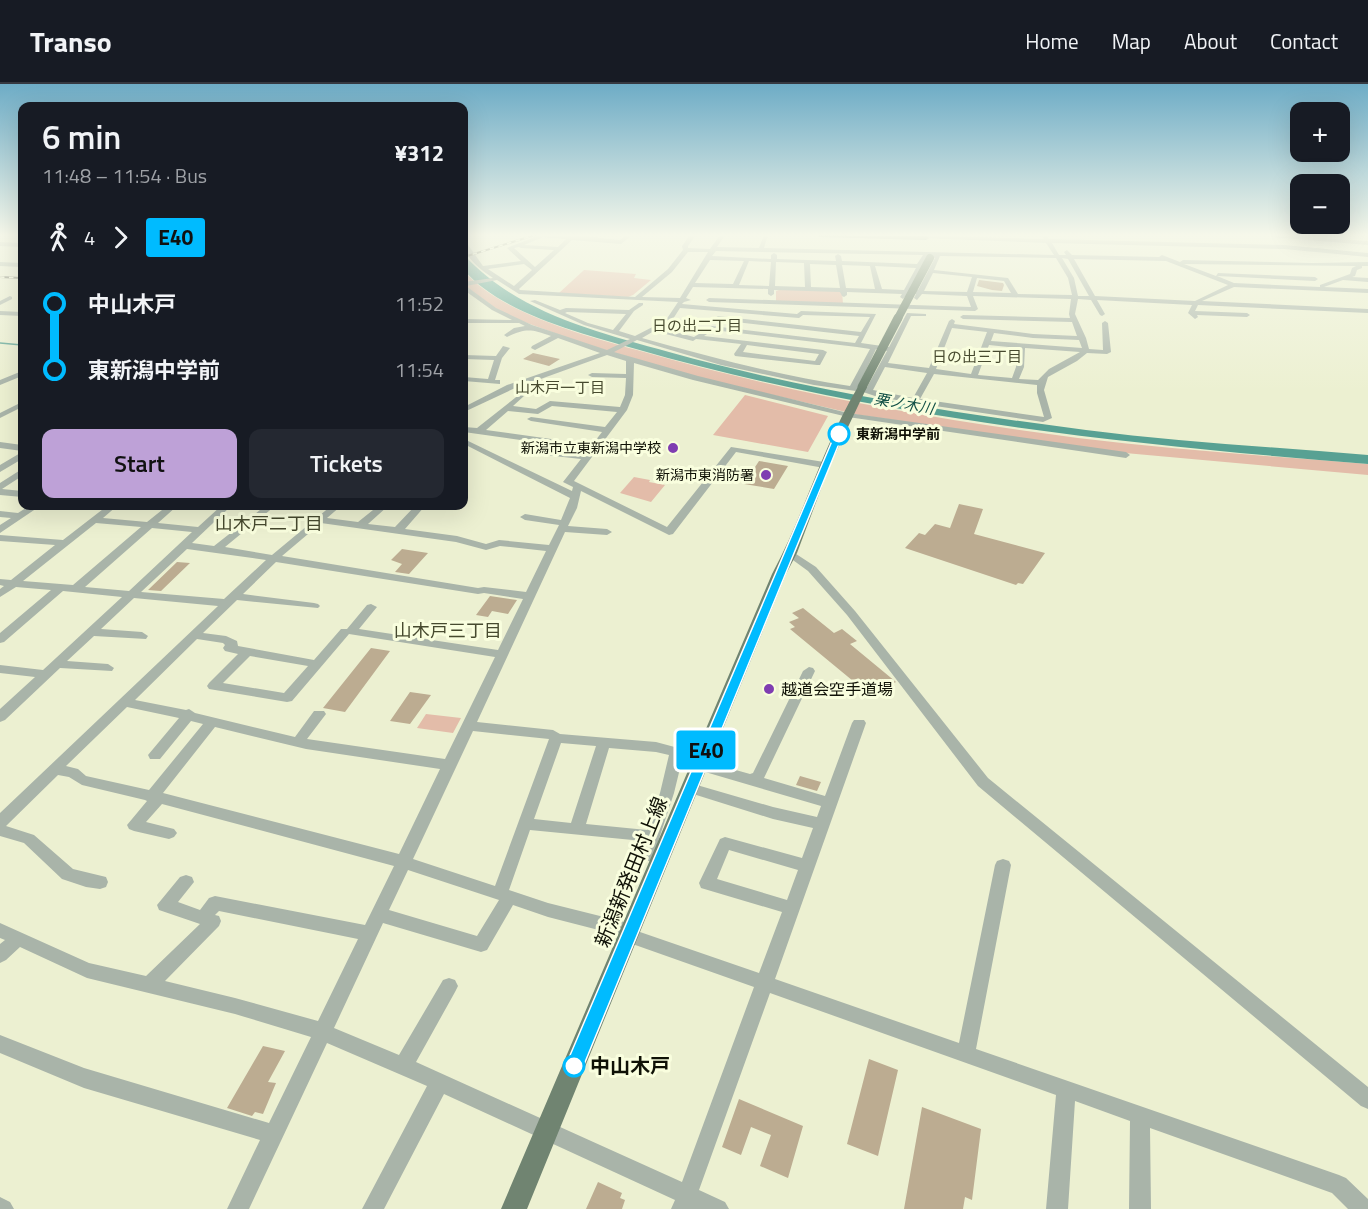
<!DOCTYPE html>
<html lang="en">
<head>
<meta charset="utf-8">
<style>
	:root { --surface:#171b24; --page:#242831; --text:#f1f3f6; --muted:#9ea1a6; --line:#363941; --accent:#bea1d7 }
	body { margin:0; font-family:"Titillium Web","Noto Sans JP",sans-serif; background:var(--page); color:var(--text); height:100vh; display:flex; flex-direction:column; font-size:22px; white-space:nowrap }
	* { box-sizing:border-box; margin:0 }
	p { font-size:20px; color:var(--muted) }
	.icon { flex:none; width:33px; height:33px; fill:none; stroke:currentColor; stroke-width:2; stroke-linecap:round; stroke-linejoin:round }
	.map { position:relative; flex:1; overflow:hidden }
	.panel { position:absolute; left:18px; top:18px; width:450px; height:408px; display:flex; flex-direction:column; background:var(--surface); border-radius:12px; box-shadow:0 6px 24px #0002 }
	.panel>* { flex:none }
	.badge { padding:0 12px; border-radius:4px; font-size:21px; line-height:39px }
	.controls { position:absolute; left:1290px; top:18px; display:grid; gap:12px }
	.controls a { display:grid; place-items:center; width:60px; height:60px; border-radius:12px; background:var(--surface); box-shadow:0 6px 24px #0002; font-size:30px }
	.map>.badge { position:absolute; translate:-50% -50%; box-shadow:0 0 0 3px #fff }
	.legs { display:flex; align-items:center; gap:9px; height:66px; padding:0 24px; font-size:20px }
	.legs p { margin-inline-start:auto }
	.summary { display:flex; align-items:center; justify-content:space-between; height:102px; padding:0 24px }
	h1 { font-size:33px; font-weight:600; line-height:45px }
	.action { display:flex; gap:12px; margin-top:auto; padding:12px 24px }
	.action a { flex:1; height:69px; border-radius:12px; background:var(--accent); color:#111; font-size:24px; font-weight:600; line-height:69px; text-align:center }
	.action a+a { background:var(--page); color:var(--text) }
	ul { padding:0 24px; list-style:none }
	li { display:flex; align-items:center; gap:21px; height:66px; font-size:22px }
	li i { display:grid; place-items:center; width:9px; height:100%; margin:0 8px; background:currentColor }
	li i::after { content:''; width:15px; height:15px; margin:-8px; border:4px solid; border-radius:50%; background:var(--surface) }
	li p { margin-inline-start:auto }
	li:first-child i { background:linear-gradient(#0000 50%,currentColor 0) }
	li:last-child i { background:linear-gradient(currentColor 50%,#0000 0) }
	header { display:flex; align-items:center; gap:36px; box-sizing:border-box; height:84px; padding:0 30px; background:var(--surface); border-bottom:2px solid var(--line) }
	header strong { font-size:28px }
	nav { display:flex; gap:33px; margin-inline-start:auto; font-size:21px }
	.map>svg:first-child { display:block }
	.green { fill:#e3bca9 }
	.water { fill:#58a193 }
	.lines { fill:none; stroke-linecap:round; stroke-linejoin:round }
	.stream { stroke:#58a193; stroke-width:1.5 }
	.building { fill:#bcac91 }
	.minor { fill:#a9b4a9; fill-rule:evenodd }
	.major { fill:#708471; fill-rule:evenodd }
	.rail-casing { stroke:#595c4a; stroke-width:2 }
	.rail { stroke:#f9fede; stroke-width:1.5; stroke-dasharray:4.5; stroke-linecap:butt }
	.major-bridge-far1 { stroke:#708471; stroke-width:8 }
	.major-bridge { stroke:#708471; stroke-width:9 }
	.line-1 { fill:#0bf; stroke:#fff; stroke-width:1.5 }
	.stop-1-dot { fill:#fff; stroke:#0bf; stroke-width:3 }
	.poi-dot { fill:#7f3db1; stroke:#f9fede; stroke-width:2 }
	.labels { text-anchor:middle; stroke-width:6; stroke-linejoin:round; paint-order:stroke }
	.far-stop-label { font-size:14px; font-weight:bold; fill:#0f1106; stroke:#f9fede; text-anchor:start }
	.far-poi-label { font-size:14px; fill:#0f1106; stroke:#f9fede; text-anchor:end }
	.far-neighbourhood-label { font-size:15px; fill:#474a2f; stroke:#f9fede }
	.far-water-label { font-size:15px; font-style:italic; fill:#135147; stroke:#f9fede }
	.poi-label { font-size:16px; fill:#0f1106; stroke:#f9fede; text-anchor:start }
	.neighbourhood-label { font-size:18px; fill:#474a2f; stroke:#f9fede }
	.near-street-label { font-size:20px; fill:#0f1106; stroke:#f9fede }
	.near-stop-label { font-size:20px; font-weight:bold; fill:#0f1106; stroke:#f9fede; text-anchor:start }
</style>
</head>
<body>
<header>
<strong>Transo</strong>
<nav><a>Home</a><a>Map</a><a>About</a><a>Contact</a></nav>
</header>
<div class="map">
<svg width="1368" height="1125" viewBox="0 0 1368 1125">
	<rect width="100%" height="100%" fill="#ecf0d1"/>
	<path class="green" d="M584,186L636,190L634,194L651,196L633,211L628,213L559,209Z
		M464,187C498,228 586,252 637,266C781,307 929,335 1078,354C1174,366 1271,372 1368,380V391L1125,369L859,331L700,294L582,259L519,236L495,224L464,201Z
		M782,205L842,207L843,220L776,217V207Z
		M745,311L828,332L808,368L713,351Z
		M634,393L650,396L649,398L665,401L651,418L620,409Z
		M426,630L461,634L453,649L417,644Z"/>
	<path class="water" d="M464,171C518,229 594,247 669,268C805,306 946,328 1086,346C1179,358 1274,363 1368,371V380C1121,360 876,334 636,265C583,250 500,229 464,186Z"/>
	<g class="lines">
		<path class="stream" d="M0,259L22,261"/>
	</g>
	<path class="building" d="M979,196L1003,199L1004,201L1002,207L992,206L977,202Z
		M533,269L560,275L549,282L523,275Z
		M759,377L788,382L774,405L744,400Z
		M959,420L983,425L974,450L1045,469L1023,500L1018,499L1016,501L905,464L919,449L925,451L935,440L950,444Z
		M402,465L428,469L409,490L395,488L402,480L391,476Z
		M177,478L190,479L161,507L148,506Z
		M490,512L517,516L508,530L492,527L488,533L476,531Z
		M803,524L834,549L842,545L857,557L850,560L896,598L870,611L790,545L795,543L789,538L799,534L792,529Z
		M371,564L390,567L345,628L323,624Z
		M410,608L431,611L410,640L390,637Z
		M800,692L821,698L817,707L796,701Z
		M263,962L285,967L268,998L276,999L263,1030L255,1028L252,1032L227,1024Z
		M869,975L898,986L878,1072L847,1060Z
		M739,1015L803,1042L788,1094L760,1082L771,1051L751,1043L741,1071L722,1063Z
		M922,1023L981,1045L972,1116L965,1113L963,1125H904Z
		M598,1098L622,1109L620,1114L625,1116L622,1125H586Z"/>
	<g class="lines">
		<path class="minor" d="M532,151H572L620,156L626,151H632L621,160L572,156L519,205L520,206L635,213L668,185L683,166L682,162L690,151H696L688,162V164L710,165L720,151H725L717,163L759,164L764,151H768L764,164L1054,171L1046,159L923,154L926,152L1044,155L1041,151H1046L1049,155L1284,161L1368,169V173L1284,165L1052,159L1059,171H1066L1064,168L1067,166L1072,171L1159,173L1162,171L1180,178L1183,176L1312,179L1368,178V182H1362V184L1357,186L1355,192L1352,193L1368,194V198L1343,196L1324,203L1368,205V209L1234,203L1202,217L1368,225V229L1198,221L1195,227L1247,229L1250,231L1247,233L1197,231L1198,233L1195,235L1188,229L1192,221L1097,216L1105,230L1102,232L1100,231L1091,216L1078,215L1075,230L1086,254L1089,265L1103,266L1102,239L1105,237L1108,239L1111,268L1107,270L1087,269L1077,277L1048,293L1044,306L1052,334L1043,338L915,319L878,313L863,308L814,301L721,281L637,256L614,268L698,292L848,329L1126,368L1130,371L1126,374L848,333L693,296L634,279L633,311L627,326L574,397L667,443L731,363L824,378L829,381L824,384L736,368L673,450L669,451L581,407L577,424L568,442L607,445L612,448L607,451L565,448L477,638L553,646L560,650L656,658L682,665L684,668L674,709L655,767L666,770L669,774L666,778L661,780L641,775L638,771L643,757L530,746L509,806L548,819L632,840L638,842L640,848L759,889L782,828L701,804L699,799L720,755L725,753L802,774L813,744L773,735L690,709L685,708L683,704L685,700L690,699L773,723L817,733L821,722L695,685L693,681L695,677L700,676L750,690L753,689L803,587L809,583L813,584L815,587L764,694L825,712L852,639L854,636H864L866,639L775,895L959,959L995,781L997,777L1003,775L1009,777L1011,781L976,965L1339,1091L1346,1094L1368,1115V1125H1348L1332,1109L1150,1044L1151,1125H1129L1130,1037L1075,1017L1068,1125H1046L1056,1011L770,909L699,1106L725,1118L729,1125H671L675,1116L444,1010L384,1125H362L427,1002L327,959L249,1125H227L260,1056L84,1004L0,969V951L84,984L269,1039L311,953L235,930L87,894L20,863L6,876L0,879V860L5,856L0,854V839L89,879L146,892L200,840L159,826L157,821L180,793L186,791L192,793L194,798L178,818L200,826L209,814L215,812L365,841L394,782L162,720L146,738L174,745L177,749L174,753L169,755L134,747L129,745L127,741L147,717L145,716L82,701L69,693L58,691L6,742L34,751L73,785L106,793L108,798L106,803L100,805L86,803L62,795L24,759L0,752V729L218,522L134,514L101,545L142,548L148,552L146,555L94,552L67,577L108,580L114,584L112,587L60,584L5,636L0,638V625L35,593L0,589V581L43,586L122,513L63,507L4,558L0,559V549L51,506L16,503L0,513V505L4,502L0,501V495L11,496L55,461L0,457V451L63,456L107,422H117L103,434L147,438L167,422H177L158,439L198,443L221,422H231L192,459L214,462L265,422H275L225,463L272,471L331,422H341L327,434L358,438L378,422H388L368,440L395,443L415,422H425L405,445L457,452L486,460L499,456L549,461L559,441L525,436L520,433L525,430L561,436L570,414L464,360V355L572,407L573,403L563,398L581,375L536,370L535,368L542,359L464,348V343L477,344L520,310L524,312L513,322L536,325L550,317L620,323L625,311L626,294L592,293L588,291L592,289L626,290V277L607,271L513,305L464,328V323L507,301L600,269L558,254L535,266L531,264L532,262L551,252C531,245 526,244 507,253L504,251L514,244L525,242L519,239H464V235L512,236L492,226L464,206V198L493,194C480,185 464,174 464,157L466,158L483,182L521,177L507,164L535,153ZM543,153L566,155L558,163L524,161ZM519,163L521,164L554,166L535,183L514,164ZM716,167L923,171L917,180L842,177L841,172L838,170L835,172L836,177L777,175V171L774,169L771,171V175L712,172ZM688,168H708L680,214L642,213L672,188ZM930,172L935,174L918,206H910L926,174ZM940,172L1056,174L1068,194L1072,211L1018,210L1008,194L934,186ZM1062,174L1068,175L1089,212H1078L1074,194ZM1074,175L1166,177L1228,201L1195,217L1095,212ZM710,176L744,177L733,200L695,199ZM749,177L771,178L769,202L739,201ZM776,178L804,179L805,203L775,202ZM524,180L532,186L514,202L488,185ZM810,180L836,181L840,204L811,203ZM1184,180L1356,182L1352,184L1350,190L1320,201V203L1234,199L1217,192L1315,197L1318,195L1315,193L1218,189L1216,192ZM842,181L870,182L875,205L846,204ZM875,182L916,184L904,206L882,205ZM933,189L972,193L967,208L924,207ZM977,194L1004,197L1011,209L973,208ZM497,196L519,210L678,218L666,236L635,252L619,247L634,227L643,221V219H639L629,226L566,224L560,226L535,216L530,217L584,241L630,255L607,266L532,241L496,224L466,202ZM693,203L768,205V210L771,212L774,210V206L840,208L842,212L844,213L847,211V208L902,210L900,213L903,215L908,210H916L914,214L917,216L922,210L967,212L971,223L709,214L706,216L709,218L975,227L978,225L973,212L1071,215L1069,230L1070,234L963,231L960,233L963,235L1072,238L1077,252L1033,250L954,240L955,237L952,235L949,237L929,284L888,279L911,232H926V230L907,229L889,263L861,259L876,230L801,227L797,230L682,220L684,218L691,216L686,214ZM680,224L799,234L803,231L870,233L861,248L718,232L715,234L718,236L859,252L855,259L712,242L694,253L660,244L670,239L701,240V238L699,237L673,235ZM567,228L626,230L613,246L588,239L565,229ZM952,244L987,248L971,290L936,285ZM713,246L857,263L870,265L850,302C779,292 711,273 642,254L654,247L693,257L696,255L741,260L734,270L735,272L817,281H820L827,268L823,266L704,252ZM994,249L1033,254L1079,256L1082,264L991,257ZM747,261L819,270L815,277L743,268ZM989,261L1018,264L1016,283L1012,294L978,291ZM1025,264L1080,268L1049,285L1038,296L1019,295L1024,283ZM876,265L887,267L867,303H858ZM885,283L927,289L913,314L873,306ZM934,290L1037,301V309L1044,333L920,315ZM552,322L617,328L605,343L531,333L527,335L531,337L602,348L585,370L545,366L552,357L551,355L486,346L508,327L538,330ZM96,439L141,443L73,501L23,497ZM321,439L456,458L486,466L500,462L546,467L526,508L484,503L478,504L282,472ZM152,444L192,448L129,507L85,503ZM187,465L266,476L224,515L141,508ZM276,478L478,510L484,509L523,515L498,566L359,545L377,523L371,520L367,521L347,545H341L314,576L238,562L237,557L226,552L203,549L237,516L318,524L320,522L318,520L314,519L243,510ZM349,550L495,573L445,675L307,655L326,630L324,627H314L295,653L195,629L189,625L186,626L135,616L197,555L223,559L225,561L223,564L225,567L238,570L209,599L207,602L209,605L287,618L292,617ZM250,572L308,582L284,609L223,599ZM127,623L179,634L148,671L150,675H160L191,637L203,640L149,706L86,692L78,685L66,682ZM215,643L306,665L440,685L399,770L163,709ZM473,647L549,655L495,802L413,775ZM561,659L596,662L571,739L534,735ZM609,664L656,668L669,671L660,709L647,746L586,740ZM729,766L798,786L787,816L717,795ZM408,786L499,816L477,852L389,826ZM513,821L548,833L622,852L624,857L754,903L682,1098L416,978L455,908L458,902L455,896L449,894L443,896L399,971L334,944L383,839L481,868L487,866ZM219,827L358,855L318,937L235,914L165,897L219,842L221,837L219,832L215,831Z
			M1270,151L1368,157V161L1273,153Z
			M0,158L22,159V163L0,162Z
			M0,178L22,179V183L0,182Z
			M10,212L12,213V215L0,221V217Z
			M0,227L22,228V232L0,231Z
			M503,262L510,264L502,274L495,296H500V300L464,297V293L488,295L494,276L464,275V271L496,272Z
			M22,287V292L0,301V296Z
			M22,318V323L0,334V329Z
			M0,358L22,361V367L0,364Z
			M22,368V375L0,388V381Z
			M22,385V392L2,405L22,407V413L0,411V399Z
			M29,422H40L0,449V441L11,434L0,433V427L18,429Z
			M790,466L816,483L855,527L988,694L1368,1003V1025L1361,1022L978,702L847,531L808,487L786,471L785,469L786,467Z
			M0,1113L10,1118L14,1125H0Z"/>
		<path class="major" d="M817,151L926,152L929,154L926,156L820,153Z
			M859,301L867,303L830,381L797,469L786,490L527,1125H501L772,490C805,429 823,361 859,301Z"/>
		<defs>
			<path id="rail" d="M464,173L535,151
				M0,193L22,194"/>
		</defs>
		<use href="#rail" class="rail-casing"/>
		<use href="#rail" class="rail"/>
		<path class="major-bridge-far1" d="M897,236L930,174"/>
		<path class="major-bridge" d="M862,303L898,234"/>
	</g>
	<linearGradient id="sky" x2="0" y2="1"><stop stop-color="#6eacc6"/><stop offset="0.49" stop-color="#f6f8ea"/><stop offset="1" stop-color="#f6f8ea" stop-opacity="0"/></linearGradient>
	<rect width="1368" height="308" fill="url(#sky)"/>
	<path class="line-1" d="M839,347L843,350L581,988L574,991L568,988L565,982L568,976L835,350Z"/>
	<g class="stop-1-dot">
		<circle cx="839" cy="350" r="10"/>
		<circle cx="574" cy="982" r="10"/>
	</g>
	<g class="poi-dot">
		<circle cx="673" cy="364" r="6"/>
		<circle cx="766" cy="391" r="6"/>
		<circle cx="769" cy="605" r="6"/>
	</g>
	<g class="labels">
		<g class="far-stop-label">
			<text x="856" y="355">東新潟中学前</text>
		</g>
		<g class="far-poi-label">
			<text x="661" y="369">新潟市立東新潟中学校</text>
			<text x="754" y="396">新潟市東消防署</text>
		</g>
		<g class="far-neighbourhood-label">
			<text x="697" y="247">日の出二丁目</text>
			<text x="977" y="278">日の出三丁目</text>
			<text x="560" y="309">山木戸一丁目</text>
		</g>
		<g class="far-water-label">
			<text transform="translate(904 320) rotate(10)" y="5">栗ノ木川</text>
		</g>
		<g class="poi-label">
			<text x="781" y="611">越道会空手道場</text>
		</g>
		<g class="neighbourhood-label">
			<text x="269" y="446">山木戸二丁目</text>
			<text x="448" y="553">山木戸三丁目</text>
		</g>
		<g class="near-street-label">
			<text transform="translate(631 788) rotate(-68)" y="7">新潟新発田村上線</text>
		</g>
		<g class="near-stop-label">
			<text x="590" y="989">中山木戸</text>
		</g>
	</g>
</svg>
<div class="controls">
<a>+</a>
<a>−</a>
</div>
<b class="badge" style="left:706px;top:666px;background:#0bf;color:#111">E40</b>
<section class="panel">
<div class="summary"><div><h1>6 min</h1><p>11:48 – 11:54 · Bus</p></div><b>¥312</b></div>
<div class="legs"><svg class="icon" aria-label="walk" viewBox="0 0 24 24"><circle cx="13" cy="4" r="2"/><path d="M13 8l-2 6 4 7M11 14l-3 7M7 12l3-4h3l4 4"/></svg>4<svg class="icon" aria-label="forward" viewBox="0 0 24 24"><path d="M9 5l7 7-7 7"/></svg><b class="badge" style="background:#0bf;color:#111">E40</b></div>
<ul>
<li><i style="color:#0bf"></i><b>中山木戸</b><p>11:52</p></li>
<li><i style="color:#0bf"></i><b>東新潟中学前</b><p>11:54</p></li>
</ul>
<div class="action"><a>Start</a><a>Tickets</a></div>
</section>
</div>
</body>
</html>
